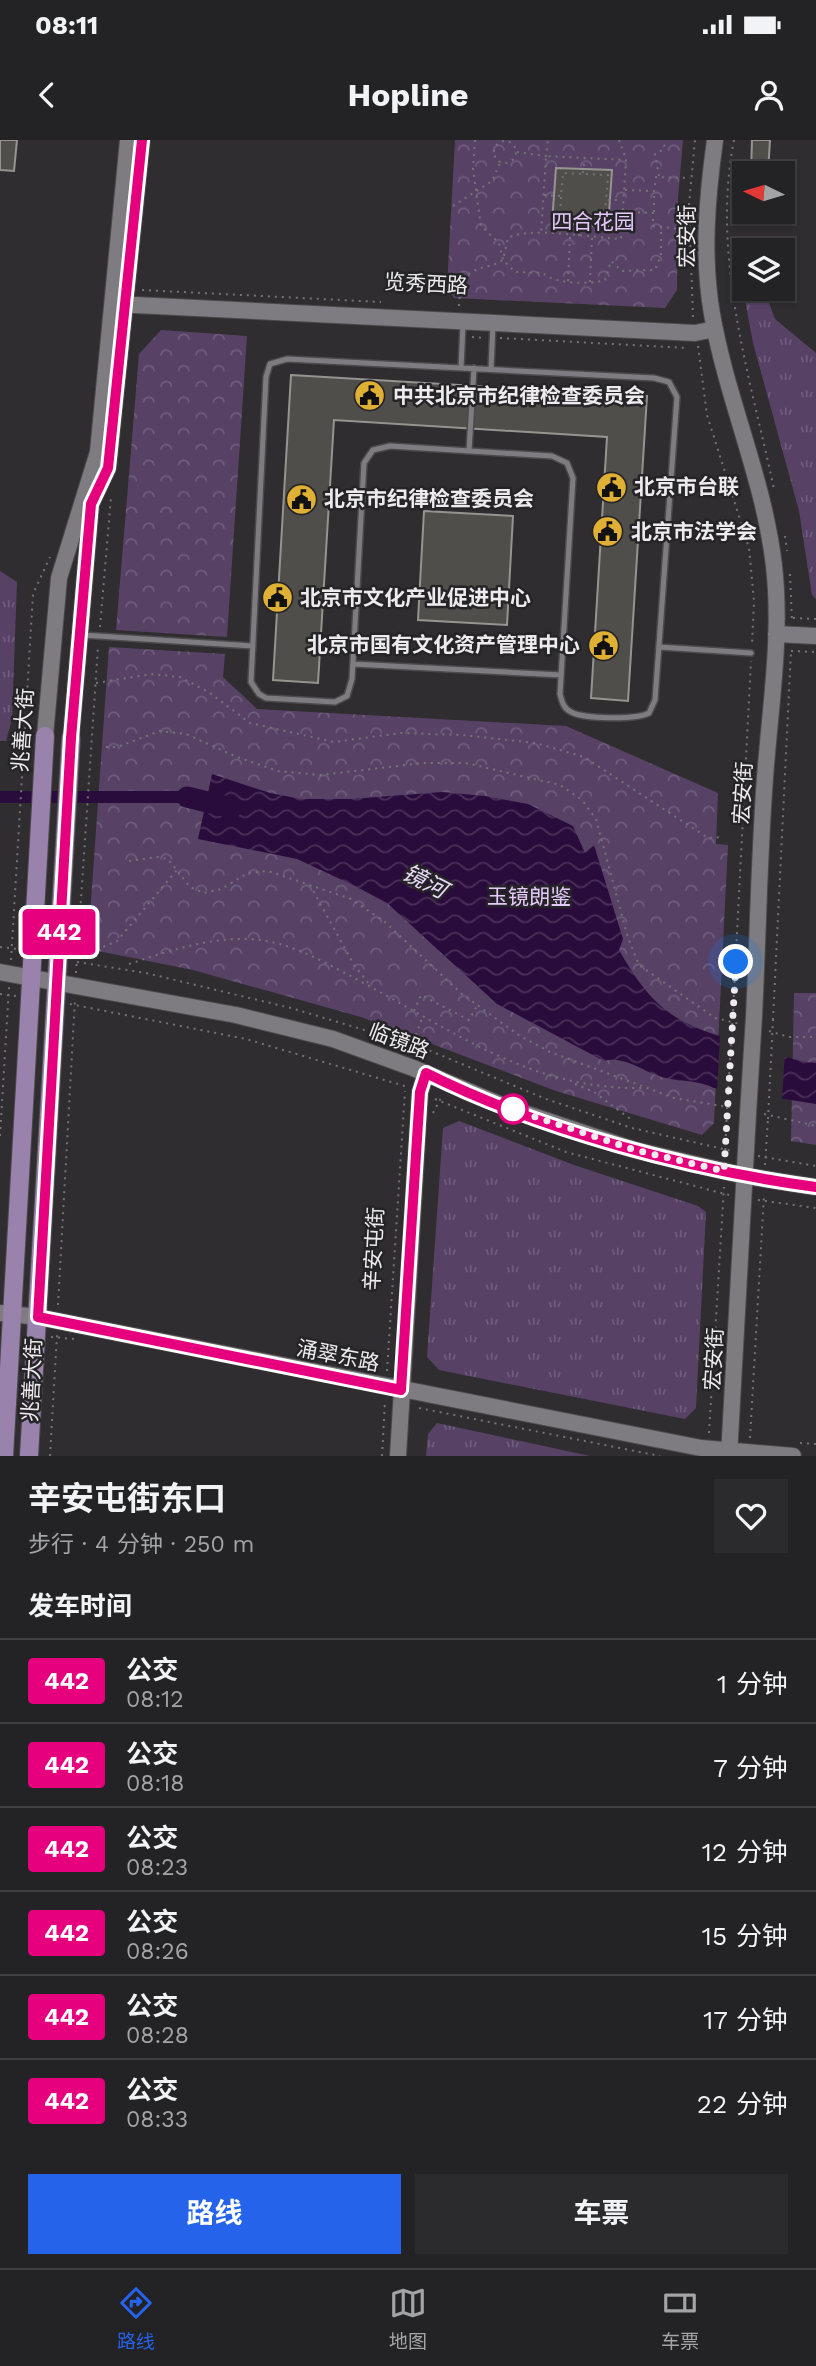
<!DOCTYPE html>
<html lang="zh">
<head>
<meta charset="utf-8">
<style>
	:root { --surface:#232224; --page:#2b2a2c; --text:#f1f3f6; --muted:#a3a4a6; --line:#403f41; --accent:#2563eb }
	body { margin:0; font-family:"Work Sans","Noto Sans SC",sans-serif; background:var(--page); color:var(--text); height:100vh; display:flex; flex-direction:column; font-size:26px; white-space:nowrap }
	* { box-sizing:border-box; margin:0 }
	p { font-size:23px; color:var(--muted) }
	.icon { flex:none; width:38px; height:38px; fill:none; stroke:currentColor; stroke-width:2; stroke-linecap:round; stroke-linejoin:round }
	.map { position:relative; height:1316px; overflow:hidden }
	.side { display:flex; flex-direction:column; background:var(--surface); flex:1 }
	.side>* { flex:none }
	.badge { padding:0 14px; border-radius:5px; font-size:24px; line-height:46px }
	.needle { width:46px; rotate:275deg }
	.fabs { position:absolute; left:732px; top:21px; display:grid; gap:14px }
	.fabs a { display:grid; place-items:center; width:63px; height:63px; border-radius:0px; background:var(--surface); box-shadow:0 2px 5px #0004,0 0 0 2px var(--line); font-size:35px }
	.you { position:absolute; width:35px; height:35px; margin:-18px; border:5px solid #fff; border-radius:50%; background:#1a73e8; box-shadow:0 0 0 10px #1a73e833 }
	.map>.badge { position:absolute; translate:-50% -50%; box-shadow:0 0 0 4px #fff }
	h2 { padding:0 28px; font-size:26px; line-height:63px }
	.round { display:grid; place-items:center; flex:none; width:74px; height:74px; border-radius:0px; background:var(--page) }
	.overview { display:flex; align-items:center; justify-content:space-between; height:119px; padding:0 28px }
	h1 { font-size:33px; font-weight:700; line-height:52px }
	.cta { display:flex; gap:14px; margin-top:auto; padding:14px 28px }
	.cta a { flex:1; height:80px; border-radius:0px; background:var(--accent); color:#fff; font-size:28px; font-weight:700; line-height:80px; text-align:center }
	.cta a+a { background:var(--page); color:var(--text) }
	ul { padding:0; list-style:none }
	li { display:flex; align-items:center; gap:21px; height:84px; padding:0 28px; border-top:2px solid var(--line) }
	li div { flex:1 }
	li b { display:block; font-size:26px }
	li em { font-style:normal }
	li .badge { min-width:77px; font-weight:700; text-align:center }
	.status { display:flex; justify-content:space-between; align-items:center; height:49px; padding:0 35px; background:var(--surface); direction:ltr }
	.status svg { height:19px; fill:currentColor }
	header { display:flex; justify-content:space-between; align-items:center; height:91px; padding:0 28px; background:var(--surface); font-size:32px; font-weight:700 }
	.menu { display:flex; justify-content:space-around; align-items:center; height:98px; border-top:2px solid var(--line); background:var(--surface); font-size:19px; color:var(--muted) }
	.menu a { display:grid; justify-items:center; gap:4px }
	.menu .selected { color:var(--accent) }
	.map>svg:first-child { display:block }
	.grass { fill:url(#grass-tufts) }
	.forest { fill:url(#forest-crowns) }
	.water { fill:url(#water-waves) }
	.pier { fill:#2f2d30 }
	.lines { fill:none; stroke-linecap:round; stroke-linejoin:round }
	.canal { stroke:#2a0c3c; stroke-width:12 }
	.river { stroke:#2a0c3c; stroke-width:21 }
	.building { fill:#504e4b; stroke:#969490; stroke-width:2 }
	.lane-casing { stroke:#4a494b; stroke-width:8 }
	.secondary-casing { stroke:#4a494b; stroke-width:18 }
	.primary-casing { stroke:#4a494b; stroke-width:20 }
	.path { stroke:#757376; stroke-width:2; stroke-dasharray:2 5; stroke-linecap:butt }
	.lane { stroke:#7e7c80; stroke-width:5 }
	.secondary { stroke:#7e7c80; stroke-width:16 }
	.primary { stroke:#9982ab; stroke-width:18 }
	.secondary-bridge-casing { stroke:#4a494b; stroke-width:18; stroke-linecap:butt }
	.path-bridge { stroke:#757376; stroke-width:2; stroke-dasharray:2 5; stroke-linecap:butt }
	.secondary-bridge { stroke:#7e7c80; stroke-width:16 }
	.line-casing { stroke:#fff; stroke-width:16 }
	.line { stroke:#e6007e; stroke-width:10 }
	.walk { stroke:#edebed; stroke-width:7; stroke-dasharray:0 12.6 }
	.stop-dot { fill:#fff; stroke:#e6007e; stroke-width:3.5 }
	.labels { text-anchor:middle; stroke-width:5; stroke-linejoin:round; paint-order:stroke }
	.park-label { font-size:21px; fill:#e3c8f9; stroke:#252427 }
	.street-label { font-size:21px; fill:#edebed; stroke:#252427 }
	.poi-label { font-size:21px; font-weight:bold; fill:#edebed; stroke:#252427; text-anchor:start }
	.water-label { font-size:23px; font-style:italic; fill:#ebd9fa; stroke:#252427 }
</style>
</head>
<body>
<div class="status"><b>08:11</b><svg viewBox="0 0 49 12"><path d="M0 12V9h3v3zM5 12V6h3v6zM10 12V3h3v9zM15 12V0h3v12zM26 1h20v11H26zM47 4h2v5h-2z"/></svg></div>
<header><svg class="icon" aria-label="back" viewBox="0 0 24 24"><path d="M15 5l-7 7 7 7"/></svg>Hopline<svg class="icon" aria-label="person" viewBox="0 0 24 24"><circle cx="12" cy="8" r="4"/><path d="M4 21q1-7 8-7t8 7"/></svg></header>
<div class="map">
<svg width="816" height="1316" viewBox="0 0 816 1316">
	<defs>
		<pattern id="grass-tufts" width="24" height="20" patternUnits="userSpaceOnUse" patternTransform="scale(1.75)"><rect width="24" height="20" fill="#574266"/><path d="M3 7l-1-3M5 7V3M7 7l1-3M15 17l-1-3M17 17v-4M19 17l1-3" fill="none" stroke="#6f5d7c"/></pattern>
		<pattern id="forest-crowns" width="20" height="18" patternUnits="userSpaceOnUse" patternTransform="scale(1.75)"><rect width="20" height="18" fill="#574266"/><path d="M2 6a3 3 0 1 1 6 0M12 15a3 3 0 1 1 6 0" fill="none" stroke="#6f5d7c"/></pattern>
		<pattern id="water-waves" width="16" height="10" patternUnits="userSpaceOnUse" patternTransform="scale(1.75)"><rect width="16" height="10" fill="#2a0c3c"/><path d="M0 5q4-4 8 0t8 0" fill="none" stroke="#493058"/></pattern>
	</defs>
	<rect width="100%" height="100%" fill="#2f2d30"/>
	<path class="grass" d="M742,144L744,149H764L775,179L816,213V459L812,455L799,371L753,203Z
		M0,431L17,442L12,579L6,601H0Z
		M459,981L574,1025L698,1066L706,1072L696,1268L685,1279L439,1230L427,1217L443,988Z
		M437,1283L590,1316H426L428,1294Z"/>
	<path class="forest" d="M455,0H683L678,58L677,150L665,168L454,158L447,147Z
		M161,190L247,196L227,497L116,490L139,214Z
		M109,507L225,514L223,537L257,569L566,586L718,653L716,704L728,705L714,983L702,995L556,951L361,877L193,830L93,810L88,803Z
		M794,853H816V1005L791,1001Z"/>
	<path class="water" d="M212,634L270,653L301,659H351L442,652L485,656L528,664L573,686L585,713L594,705L623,799L619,810C659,881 685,886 759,908C777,914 797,922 816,923V964L714,948C698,940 684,942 666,938C645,934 626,915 604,921L497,864L387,763L355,746L297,719L198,699Z"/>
	<path class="pier" d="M720,893L785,912L782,961L717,952Z"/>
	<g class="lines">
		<path class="canal" d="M0,657H187"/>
		<path class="river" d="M187,657L232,668"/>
	</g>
	<path class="building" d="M0,0H17L14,31L0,30Z
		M752,0H770L768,33L751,32Z
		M556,28L612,30L608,87L552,83Z
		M745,98L762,100V110H744Z
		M291,235L647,256L628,561L591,558L607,297L334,280L318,543L273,540Z
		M424,371L513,376L507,485L418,480Z"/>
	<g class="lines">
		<defs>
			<path id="lane" d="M287,219L654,238L669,242L677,257L655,560L649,573C636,580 584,579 571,572C564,569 562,562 560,554L573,338L567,323L552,316L390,306L373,310L364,323L352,539L347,556L335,562L266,558L259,554L251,542L266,237L270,224Z
				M461,228L463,184
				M491,229L493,184
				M469,311L474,228
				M82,495L253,506
				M659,507L751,513
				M353,524L561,535"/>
			<path id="secondary" d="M715,0C707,57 702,117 712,174C727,260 764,339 774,426C782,496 770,568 765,638C759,717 758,797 754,876
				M115,164L695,193L715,189
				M776,494L816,496
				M45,596L59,438L98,312L128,0
				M71,598L91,364L108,328L142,0
				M0,832L236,875L333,899L413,928L506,967L635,1010L745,1036L816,1047
				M0,1173L38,1177L701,1308L793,1316
				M398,1316L420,952L426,933
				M729,1316L748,974"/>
			<path id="primary" d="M4,1316L45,596
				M29,1316L71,598"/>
		</defs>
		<use href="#lane" class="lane-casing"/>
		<use href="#secondary" class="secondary-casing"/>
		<use href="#primary" class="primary-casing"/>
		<path class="path" d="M475,0L473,29L481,86L499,103L503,120L515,132L543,133C555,144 589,145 605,140L611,121L622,131L655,130L661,115V87
			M619,0L626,19
			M734,0C711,117 750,236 774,349
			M494 12a11 11 0 1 1 22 0a11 11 0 1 1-22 0Z
			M517,12L546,16L548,0
			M583,33L585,18
			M659,36L655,14L664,9L665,0
			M625,50L654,51L656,37L690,38
			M544,55L561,56L563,33L608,35L606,60H622
			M561,57L560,80L604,82L606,60
			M453,66L492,41L500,23
			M624,72L653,73V86L688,90
			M654,72V53
			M579,96L580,81
			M568,141L570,97
			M590,142L592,98
			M142,150L381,162
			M459,166L461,141C481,122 485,131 503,120L508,98C527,86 595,98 621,99L626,20L546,16L541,95
			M693,177L689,65L695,0
			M472,197L484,198
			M500,198L687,208
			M698,206L707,275L749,408L754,461L752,505
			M785,396L787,411
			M790,434L792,481
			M793,478L816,479
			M100,487L111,357
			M791,511L816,512
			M96,543L152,534L180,537L210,553L250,583L334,602L401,593L462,595L536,603L584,617L708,698L723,697
			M106,607H117L160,591L186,594L237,617L278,631L320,635L423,623H466L560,645L582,660L596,679L628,798L639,825L715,878L740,884
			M129,721L157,717L168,719L190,747L204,753L221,749L248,733L268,731L351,759L385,782L462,854L520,896L550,912L674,958L734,968
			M310,745L354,825L370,845
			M0,807L17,809
			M84,815L117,801L177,730
			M11,820L33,454L50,417
			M77,822L146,833L291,868L421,907L546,959L632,988L732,1011
			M129,824C166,812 203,799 242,799C284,798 320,820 356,839C451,889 531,951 644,948
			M76,833L98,507
			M0,854L16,856
			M70,864L246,899L408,947
			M414,871L421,855L469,880L478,864
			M733,871L751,521
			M773,880L791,511
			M769,891L789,897H816
			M416,895L422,878
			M575,944L594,952L633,981
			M435,959L566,1012L729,1055
			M433,973L442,956
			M764,974L816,986
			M0,996L9,847
			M758,1016L816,1026
			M725,1017L727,969
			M765,1025L768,979
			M758,1060L816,1068
			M58,1165L75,859
			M51,1197L74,1199
			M387,1231L405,951
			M419,1268L660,1316
			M709,1293L724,1047
			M750,1298L764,1055
			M800,1303L816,1304
			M50,1316L57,1195
			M382,1316L385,1261"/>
		<use href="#lane" class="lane"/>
		<use href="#secondary" class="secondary"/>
		<use href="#primary" class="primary"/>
		<defs>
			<path id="secondary-bridge" d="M748,974L754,876"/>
		</defs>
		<use href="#secondary-bridge" class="secondary-bridge-casing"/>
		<path class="path-bridge" d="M727,969L733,871
			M768,979L773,880"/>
		<use href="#secondary-bridge" class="secondary-bridge"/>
	</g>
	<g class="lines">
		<defs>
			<path id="line" d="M142,0L108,328L91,364L71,598L38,1177L401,1250L420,952L426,933C540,990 690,1030 816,1047"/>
		</defs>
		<use href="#line" class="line-casing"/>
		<use href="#line" class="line"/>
		<path class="walk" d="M513,969L506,967L635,1010L724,1031L736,822"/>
	</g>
	<defs>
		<symbol id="civic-disc" viewBox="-11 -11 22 22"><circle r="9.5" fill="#e0b034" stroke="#252427"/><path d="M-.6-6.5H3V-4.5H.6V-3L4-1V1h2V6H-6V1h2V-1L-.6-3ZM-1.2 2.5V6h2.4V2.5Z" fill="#111"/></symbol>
	</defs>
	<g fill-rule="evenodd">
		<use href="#civic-disc" x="352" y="238" width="35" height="35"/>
		<use href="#civic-disc" x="594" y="330" width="35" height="35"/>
		<use href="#civic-disc" x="284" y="342" width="35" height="35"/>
		<use href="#civic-disc" x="590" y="374" width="35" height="35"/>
		<use href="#civic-disc" x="260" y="440" width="35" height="35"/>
		<use href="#civic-disc" x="586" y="488" width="35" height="35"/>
	</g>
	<circle class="stop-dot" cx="513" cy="969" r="14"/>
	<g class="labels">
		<g class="park-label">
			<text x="593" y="89">四合花园</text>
			<text x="529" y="764">玉镜朗鉴</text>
		</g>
		<g class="street-label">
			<text transform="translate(687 96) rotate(-90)" y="7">宏安街</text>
			<text transform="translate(426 144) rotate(3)" y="7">览秀西路</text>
			<text transform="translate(23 590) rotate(-86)" y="7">兆善大街</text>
			<text transform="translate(743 653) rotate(-87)" y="7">宏安街</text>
			<text transform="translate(399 901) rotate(21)" y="7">临镜路</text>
			<text transform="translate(374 1109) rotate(-87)" y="7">辛安屯街</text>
			<text transform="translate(338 1216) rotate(11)" y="7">涌翠东路</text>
			<text transform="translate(714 1219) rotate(-87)" y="7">宏安街</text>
			<text transform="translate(32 1240) rotate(-87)" y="7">兆善大街</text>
		</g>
		<g class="poi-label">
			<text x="393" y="263">中共北京市纪律检查委员会</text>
			<text x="634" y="354">北京市台联</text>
			<text x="324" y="366">北京市纪律检查委员会</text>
			<text x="631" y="399">北京市法学会</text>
			<text x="300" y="465">北京市文化产业促进中心</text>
			<text x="580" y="512" text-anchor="end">北京市国有文化资产管理中心</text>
		</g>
		<g class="water-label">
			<text transform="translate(425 741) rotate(27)" y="8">镜河</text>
		</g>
	</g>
</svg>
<div class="fabs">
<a><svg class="needle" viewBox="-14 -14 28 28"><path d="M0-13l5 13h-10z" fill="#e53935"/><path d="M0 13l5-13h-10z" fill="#a3a4a6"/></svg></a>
<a><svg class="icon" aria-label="layers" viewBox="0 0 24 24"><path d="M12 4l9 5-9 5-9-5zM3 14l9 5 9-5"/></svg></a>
</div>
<div class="you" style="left:736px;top:822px"></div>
<b class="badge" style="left:59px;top:792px;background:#e6007e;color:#fff">442</b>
</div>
<section class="side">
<div class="overview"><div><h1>辛安屯街东口</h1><p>步行 · 4 分钟 · 250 m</p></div><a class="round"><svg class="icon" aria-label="heart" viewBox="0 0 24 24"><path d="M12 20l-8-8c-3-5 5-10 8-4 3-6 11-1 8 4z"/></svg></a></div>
<h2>发车时间</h2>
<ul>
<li><span class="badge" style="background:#e6007e;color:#fff">442</span><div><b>公交</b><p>08:12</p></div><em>1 分钟</em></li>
<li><span class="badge" style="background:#e6007e;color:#fff">442</span><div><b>公交</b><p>08:18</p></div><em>7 分钟</em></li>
<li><span class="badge" style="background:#e6007e;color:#fff">442</span><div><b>公交</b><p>08:23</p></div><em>12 分钟</em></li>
<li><span class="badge" style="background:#e6007e;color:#fff">442</span><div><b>公交</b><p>08:26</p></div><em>15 分钟</em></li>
<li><span class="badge" style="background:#e6007e;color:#fff">442</span><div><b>公交</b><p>08:28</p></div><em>17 分钟</em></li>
<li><span class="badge" style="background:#e6007e;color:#fff">442</span><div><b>公交</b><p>08:33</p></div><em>22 分钟</em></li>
</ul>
<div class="cta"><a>路线</a><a>车票</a></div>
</section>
<nav class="menu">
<a class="selected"><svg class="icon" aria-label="directions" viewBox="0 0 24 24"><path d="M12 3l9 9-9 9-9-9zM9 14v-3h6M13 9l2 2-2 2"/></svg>路线</a>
<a><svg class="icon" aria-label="map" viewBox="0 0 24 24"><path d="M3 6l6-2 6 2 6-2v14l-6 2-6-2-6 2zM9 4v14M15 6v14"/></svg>地图</a>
<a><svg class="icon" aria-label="tickets" viewBox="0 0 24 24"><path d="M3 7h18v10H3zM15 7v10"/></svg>车票</a>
</nav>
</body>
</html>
